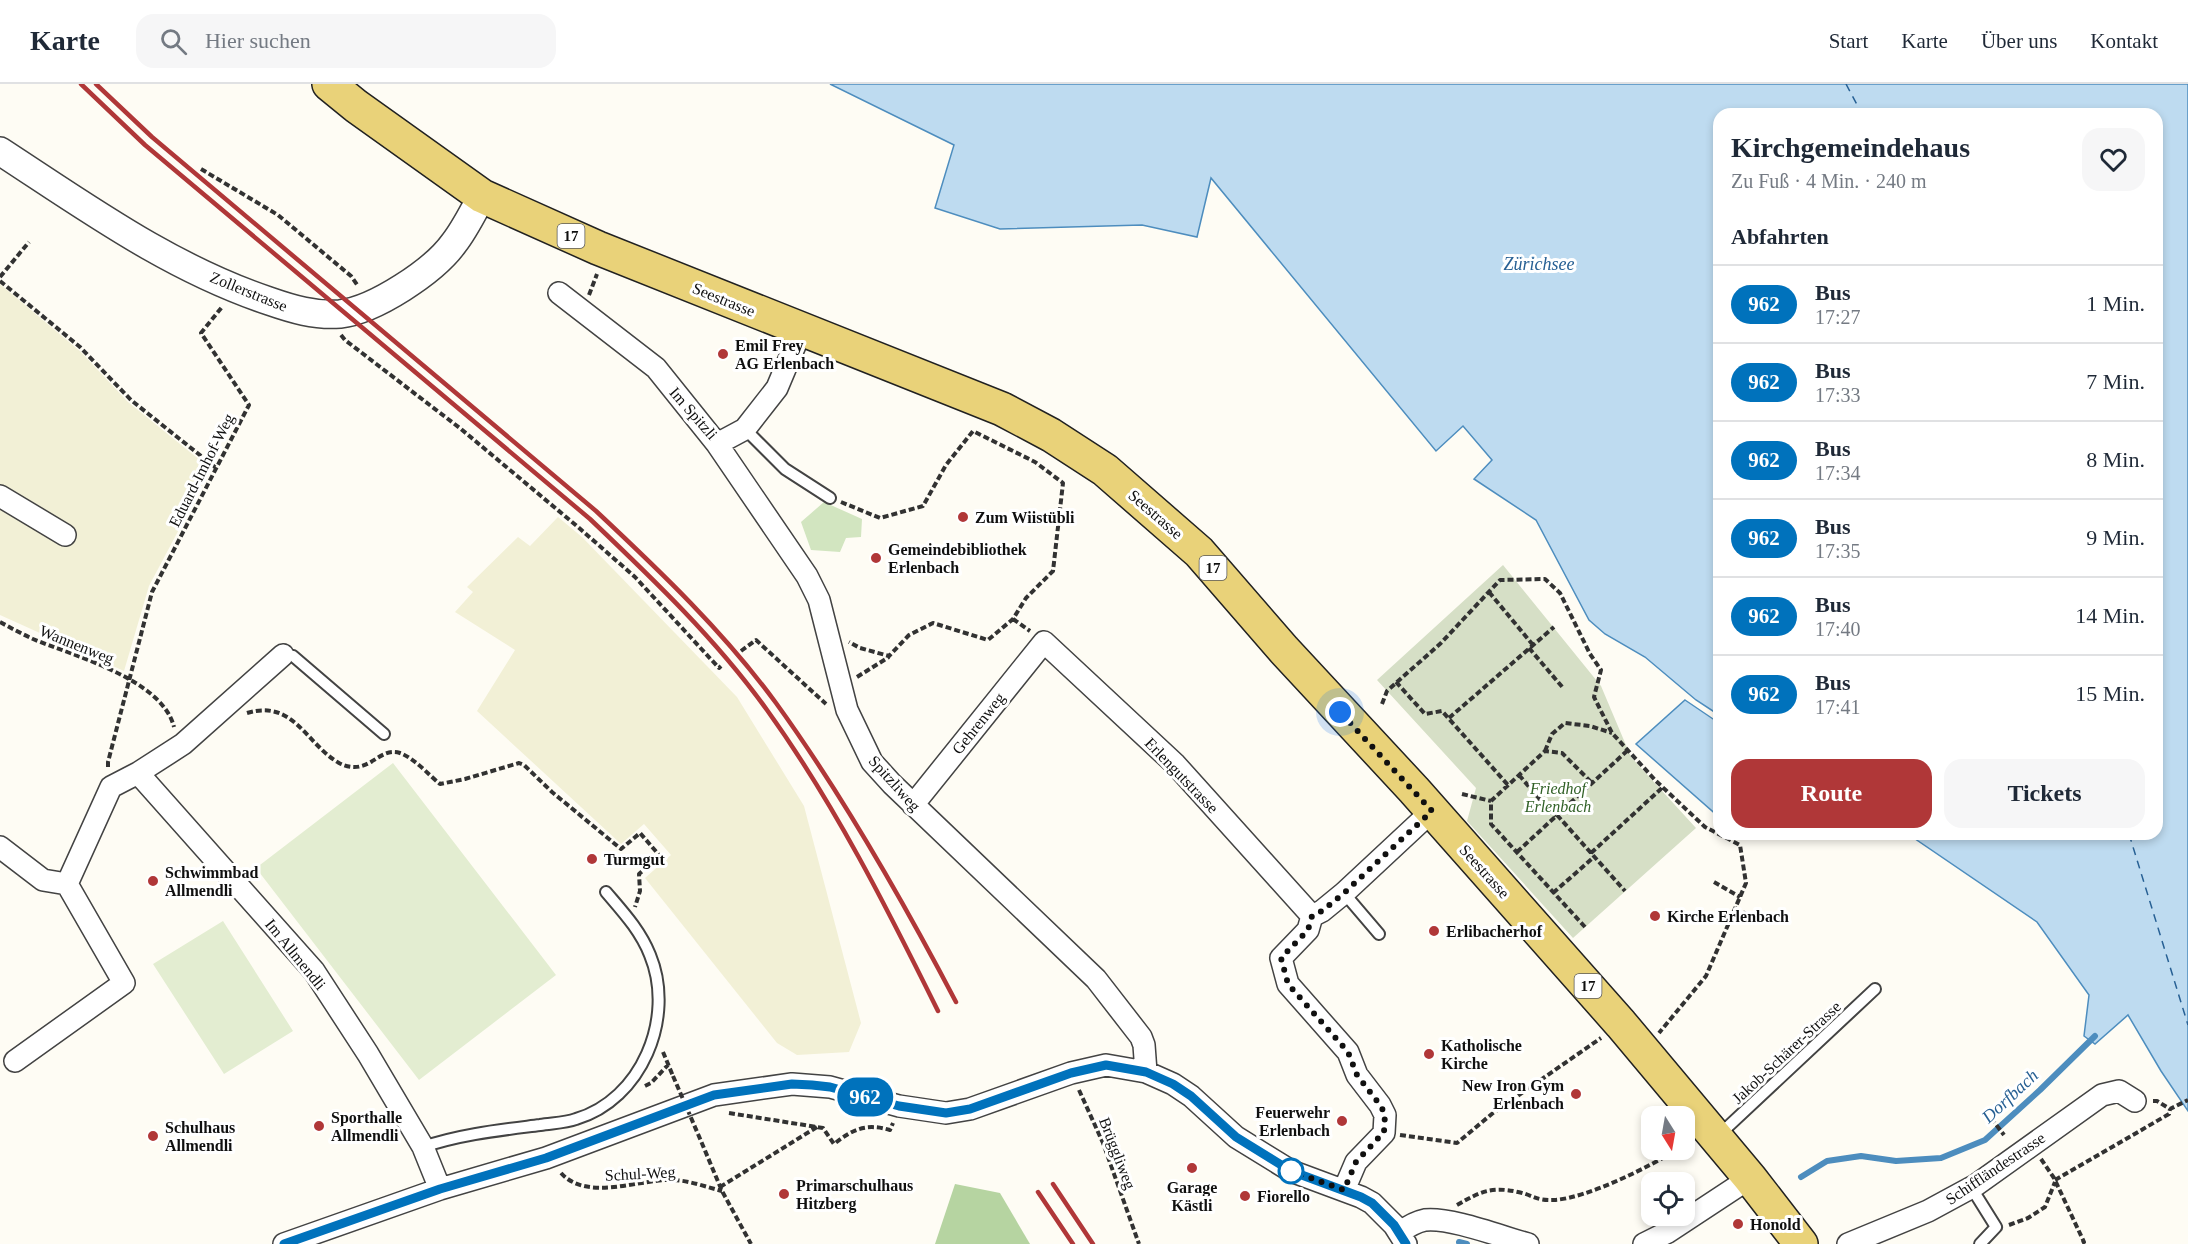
<!DOCTYPE html>
<html lang="de">
<head>
<meta charset="utf-8">
<style>
	:root { --surface:#fff; --page:#f6f6f7; --text:#1f2937; --muted:#747a83; --line:#e0e1e3; --accent:#b03738 }
	body { margin:0; font-family:Georgia,serif; background:var(--page); color:var(--text); height:100vh; display:flex; flex-direction:column; font-size:22px; white-space:nowrap }
	* { box-sizing:border-box; margin:0 }
	p { font-size:20px; color:var(--muted) }
	.icon { flex:none; width:33px; height:33px; fill:none; stroke:currentColor; stroke-width:2; stroke-linecap:round; stroke-linejoin:round }
	.map { position:relative; flex:1; overflow:hidden }
	.drawer { position:absolute; left:1713px; top:24px; width:450px; height:732px; display:flex; flex-direction:column; background:var(--surface); border-radius:18px; box-shadow:0 3px 9px #0003 }
	.drawer>* { flex:none }
	.badge { padding:0 12px; border-radius:20px; font-size:21px; line-height:39px }
	.needle { width:39px; rotate:169deg }
	.buttons { position:absolute; left:1641px; top:1022px; display:grid; gap:12px }
	.buttons a { display:grid; place-items:center; width:54px; height:54px; border-radius:12px; background:var(--surface); box-shadow:0 3px 9px #0003; font-size:30px }
	.you { position:absolute; width:30px; height:30px; margin:-15px; border:4px solid #fff; border-radius:50%; background:#1a73e8; box-shadow:0 0 0 9px #1a73e833 }
	.map>.badge { position:absolute; translate:-50% -50%; box-shadow:0 0 0 3px #fff }
	h2 { padding:0 18px; font-size:22px; line-height:54px }
	.round { display:grid; place-items:center; flex:none; width:63px; height:63px; border-radius:18px; background:var(--page) }
	.headline { display:flex; align-items:center; justify-content:space-between; height:102px; padding:0 18px }
	h1 { font-size:28px; font-weight:700; line-height:45px }
	.primary-button { display:flex; gap:12px; margin-top:auto; padding:12px 18px }
	.primary-button a { flex:1; height:69px; border-radius:18px; background:var(--accent); color:#fff; font-size:24px; font-weight:700; line-height:69px; text-align:center }
	.primary-button a+a { background:var(--page); color:var(--text) }
	ul { padding:0; list-style:none }
	li { display:flex; align-items:center; gap:18px; height:78px; padding:0 18px; border-top:2px solid var(--line) }
	li div { flex:1 }
	li b { display:block; font-size:22px }
	li em { font-style:normal }
	li .badge { min-width:66px; font-weight:700; text-align:center }
	header { display:flex; align-items:center; gap:36px; box-sizing:border-box; height:84px; padding:0 30px; background:var(--surface); border-bottom:2px solid var(--line) }
	header strong { font-size:28px }
	nav { display:flex; gap:33px; margin-inline-start:auto; font-size:21px }
	.search { width:420px; height:54px; background:var(--page); display:flex; align-items:center; gap:15px; box-sizing:border-box; padding:0 21px; border-radius:18px; color:var(--muted); font-size:22px }
	.map>svg:first-child { display:block }
	.farmland { fill:#f2f0d6 }
	.green { fill:#d2e5c0 }
	.forest { fill:#b6d4a1 }
	.cemetery { fill:#d6dfc6 }
	.pitch { fill:#e3edd1 }
	.water { fill:#bedbf0; stroke:#4d8dbe; stroke-width:1.5 }
	.lines { fill:none; stroke-linecap:round; stroke-linejoin:round }
	.stream { stroke:#4d8dbe; stroke-width:6 }
	.ferry { stroke:#276094; stroke-width:1.5; stroke-dasharray:8 6; stroke-linecap:butt }
	.service-casing { stroke:#434343; stroke-width:14 }
	.minor-casing { stroke:#434343; stroke-width:24 }
	.tertiary-casing { stroke:#434343; stroke-width:30 }
	.primary-casing { stroke:#212121; stroke-width:36 }
	.path { stroke:#323232; stroke-width:4; stroke-dasharray:6 3; stroke-linecap:butt }
	.service { stroke:#fff; stroke-width:10 }
	.minor { stroke:#fff; stroke-width:21 }
	.tertiary { stroke:#fff; stroke-width:27 }
	.primary { stroke:#e9d279; stroke-width:33 }
	.rail { stroke:#b03738; stroke-width:4.5 }
	.path-bridge { stroke:#323232; stroke-width:4; stroke-dasharray:6 3; stroke-linecap:butt }
	.line-casing { stroke:#fff; stroke-width:14 }
	.line { stroke:#0072bc; stroke-width:9 }
	.walk { stroke:#101010; stroke-width:6; stroke-dasharray:0 10.8 }
	.poi-dot { fill:#b03738; stroke:#fff; stroke-width:2 }
	.stop-dot { fill:#fff; stroke:#0072bc; stroke-width:3 }
	.labels { text-anchor:middle; stroke-width:6; stroke-linejoin:round; paint-order:stroke }
	.shield { fill:#fff; stroke:#585858; stroke-width:1.5 }
	.shield-label { font-size:15px; font-weight:bold; fill:#101010 }
	.street-label { font-size:16px; fill:#101010; stroke:#fff }
	.poi-label { font-size:16px; font-weight:bold; fill:#101010; stroke:#fff; text-anchor:start }
	.park-label { font-size:16px; font-style:italic; fill:#316127; stroke:#fff }
	.water-label { font-size:18px; font-style:italic; fill:#276094; stroke:#fff }
</style>
</head>
<body>
<header>
<strong>Karte</strong>
<div class="search"><svg class="icon" aria-label="search" viewBox="0 0 24 24"><circle cx="10" cy="10" r="6"/><path d="M15 15l6 6"/></svg>Hier suchen</div>
<nav><a>Start</a><a>Karte</a><a>Über uns</a><a>Kontakt</a></nav>
</header>
<div class="map">
<svg width="2188" height="1160" viewBox="0 0 2188 1160">
	<rect width="100%" height="100%" fill="#fefcf4"/>
	<path class="farmland" d="M0,200L81,268L128,318L211,385L149,502L124,587L0,531Z
		M558,433L582,453L737,613L804,722L861,939L849,968L797,971L777,959L645,794L671,771L644,740L621,760L477,627L515,566L455,528L473,508L467,503L518,453L530,462Z"/>
	<path class="green" d="M824,418L862,435L861,453L846,454L840,468L811,466L801,438Z"/>
	<path class="forest" d="M955,1100L1000,1109L1030,1160H935Z"/>
	<path class="cemetery" d="M1503,481L1601,602L1631,673L1696,744L1573,854L1467,737L1476,704L1377,596Z"/>
	<path class="pitch" d="M393,679L556,891L419,996L256,784Z
		M223,837L293,947L224,990L153,880Z"/>
	<path class="water" d="M830,0H2188V1027L2161,987L2128,931L2095,960L2084,952L2089,911L2037,838L1908,750H2157V30H1719V631L1696,616L1645,573L1605,550L1589,536L1536,436L1474,395L1492,376L1463,342L1436,367L1211,94L1197,153L1142,141L1000,145L935,124L954,61Z
		M1685,616L1719,639L1717,656H1719V733L1636,660Z"/>
	<g class="lines">
		<path class="stream" d="M1801,1093L1827,1077L1861,1072L1896,1077L1941,1074L1985,1056L2040,1006L2095,952
			M1459,1158L1467,1160"/>
		<path class="ferry" d="M1846,0L1862,30
			M2129,750L2188,941"/>
		<defs>
			<path id="service" d="M745,345L785,385L830,414
				M283,571L293,572L384,650
				M1344,809L1379,850
				M1719,1051L1875,905
				M423,1063C461,1050 501,1046 540,1041C552,1039 565,1039 576,1035C641,1016 676,934 650,871C640,846 623,828 606,808
				M1971,1103L1996,1143L1980,1160"/>
			<path id="minor" d="M559,209L656,284L717,360L745,345L777,304L801,247
				M717,360L807,492L819,516L847,626L872,678L892,700L1096,895L1141,953L1144,961L1146,988
				M0,412L65,451
				M138,689L314,887L368,970L423,1063L440,1105
				M913,721L1044,558L1175,680L1312,832
				M0,763L43,796L67,800
				M67,800L111,703L138,689L183,660L283,571
				M1312,832L1308,846L1281,874L1288,900L1348,968L1357,991L1380,1021L1385,1031L1384,1049L1356,1078L1344,1106
				M1312,832L1322,827L1344,809L1432,727
				M15,977L124,899L67,800
				M1399,1149C1407,1143 1415,1138 1425,1136C1450,1133 1502,1153 1528,1160
				M284,1160L440,1105L546,1074L714,1011L792,1000L830,1003L899,1022L946,1029L970,1025L1071,989L1106,981L1146,988L1173,1000L1191,1012L1236,1053L1291,1087L1361,1113L1372,1119L1394,1141L1406,1160
				M1644,1160L1668,1148L1750,1094
				M1848,1160L1928,1127L1976,1101L2102,1011L2119,1007L2135,1017"/>
			<path id="tertiary" d="M0,67C86,123 170,184 269,217C292,225 315,232 340,230C375,226 434,187 454,159C465,145 473,128 482,112"/>
			<path id="primary" d="M329,0L356,22L482,112L598,164L1002,325L1051,351L1105,386L1199,468L1284,566L1414,706L1621,940L1750,1094L1801,1160"/>
		</defs>
		<use href="#service" class="service-casing"/>
		<use href="#minor" class="minor-casing"/>
		<use href="#tertiary" class="tertiary-casing"/>
		<use href="#primary" class="primary-casing"/>
		<path class="path" d="M201,85L278,131L351,192L358,202
			M0,193L29,158
			M0,197L80,263L131,316L216,384
			M589,211L597,190
			M341,251L345,256L461,345L578,443L635,493L719,584L721,582
			M841,418L880,434L923,422L946,381L973,347L1035,378L1063,399L1053,487L1026,514L1013,535L988,556L933,539L909,551L889,572L860,564L849,558
			M1489,508L1533,561
			M1013,535L1030,547
			M0,538C11,544 22,550 33,555C74,572 162,595 174,643
			M1529,564L1564,605
			M741,567L756,556L826,620
			M857,593L889,573
			M1396,598L1425,630L1442,627L1508,701
			M1382,620L1387,607L1441,559L1500,496L1545,495L1560,509L1590,570L1601,586L1594,613L1612,649L1656,697L1705,743L1740,761L1746,799L1706,892L1659,949
			M247,629C294,615 306,660 339,679C369,694 378,662 400,669C414,674 429,691 440,700L465,695L519,679L524,681L552,708L621,765L640,749L660,772L639,790L640,807L635,823
			M1449,634L1554,543
			M1545,667L1552,650L1565,639L1590,642L1612,649
			M108,683V678L152,508L249,321L201,249L222,223
			M1519,691L1555,733
			M1462,710L1491,717
			M1557,731L1625,807
			M1517,768L1628,666
			M1591,769L1663,703
			M1714,798L1740,813
			M1553,809L1594,773
			M1735,824L1752,833
			M1585,843L1491,740V717L1545,667L1562,669L1592,699
			M663,968L673,992
			M645,1002L651,999L668,981
			M1079,1006L1103,1059L1139,1160
			M2153,1017H2157L2170,1025L2188,1016
			M729,1029L823,1044L834,1060C853,1045 866,1039 890,1046L893,1039
			M1991,1034L2004,1051
			M698,1050L722,1107L751,1160
			M1400,1051L1457,1059L1493,1029L1601,954
			M2041,1075L2054,1094L2084,1158L2080,1160
			M561,1089C587,1118 639,1095 672,1096C688,1096 706,1103 722,1107
			M2055,1096L2169,1030L2170,1025
			M720,1103L817,1043
			M1457,1121C1480,1108 1491,1102 1518,1108C1533,1111 1536,1117 1554,1116C1588,1114 1649,1083 1678,1065
			M2009,1141L2028,1134L2045,1123L2055,1098"/>
		<use href="#service" class="service"/>
		<use href="#minor" class="minor"/>
		<use href="#tertiary" class="tertiary"/>
		<use href="#primary" class="primary"/>
		<path class="rail" d="M81,0L145,61L590,435C653,495 716,555 767,626C834,719 887,824 938,927
			M96,0L152,53L596,427C660,487 724,548 776,619C844,713 902,815 956,918
			M1053,1100L1093,1160
			M1038,1108L1073,1160"/>
		<path class="path-bridge" d="M673,992L698,1050"/>
	</g>
	<g class="lines">
		<defs>
			<path id="line" d="M284,1160L440,1105L546,1074L714,1011L792,1000L812,1001L830,1003L899,1022L946,1029L970,1025L1071,989L1106,981L1146,988L1173,1000L1191,1012L1236,1053L1291,1087L1361,1113L1372,1119L1394,1141L1406,1160"/>
		</defs>
		<use href="#line" class="line-casing"/>
		<use href="#line" class="line"/>
		<path class="walk" d="M1291,1087L1344,1106L1356,1078L1384,1048L1385,1030L1380,1021L1357,991L1348,968L1288,900L1281,874L1308,846L1312,832L1322,827L1344,809L1432,727L1340,628"/>
	</g>
	<g class="poi-dot">
		<circle cx="723" cy="270" r="6"/>
		<circle cx="963" cy="433" r="6"/>
		<circle cx="876" cy="474" r="6"/>
		<circle cx="592" cy="775" r="6"/>
		<circle cx="153" cy="797" r="6"/>
		<circle cx="1655" cy="832" r="6"/>
		<circle cx="1434" cy="847" r="6"/>
		<circle cx="1429" cy="970" r="6"/>
		<circle cx="1576" cy="1010" r="6"/>
		<circle cx="1342" cy="1037" r="6"/>
		<circle cx="319" cy="1042" r="6"/>
		<circle cx="153" cy="1052" r="6"/>
		<circle cx="1192" cy="1084" r="6"/>
		<circle cx="784" cy="1110" r="6"/>
		<circle cx="1245" cy="1112" r="6"/>
		<circle cx="1738" cy="1140" r="6"/>
	</g>
	<circle class="stop-dot" cx="1291" cy="1087" r="12"/>
	<g class="labels">
		<g class="shield">
			<rect x="557.5" y="140" width="27" height="24" rx="4.5"/>
			<rect x="1199.5" y="472" width="27" height="24" rx="4.5"/>
			<rect x="1574.5" y="890" width="27" height="24" rx="4.5"/>
		</g>
		<g class="shield-label">
			<text x="571" y="157">17</text>
			<text x="1213" y="489">17</text>
			<text x="1588" y="907">17</text>
		</g>
		<g class="street-label">
			<text transform="translate(249 207) rotate(22)" y="6">Zollerstrasse</text>
			<text transform="translate(724 215) rotate(22)" y="6">Seestrasse</text>
			<text transform="translate(694 329) rotate(49)" y="6">Im Spitzli</text>
			<text transform="translate(201 386) rotate(-63)" y="6">Eduard-Imhof-Weg</text>
			<text transform="translate(1156 430) rotate(41)" y="6">Seestrasse</text>
			<text transform="translate(77 560) rotate(22)" y="6">Wannenweg</text>
			<text transform="translate(978 639) rotate(-51)" y="6">Gehrenweg</text>
			<text transform="translate(1182 691) rotate(46)" y="6">Erlengutstrasse</text>
			<text transform="translate(895 699) rotate(48)" y="6">Spitzliweg</text>
			<text transform="translate(1485 787) rotate(48)" y="6">Seestrasse</text>
			<text transform="translate(296 870) rotate(51)" y="6">Im Allmendli</text>
			<text transform="translate(1786 968) rotate(-43)" y="6">Jakob-Schärer-Strasse</text>
			<text transform="translate(1118 1069) rotate(69)" y="6">Brüggliweg</text>
			<text transform="translate(1995 1084) rotate(-34)" y="6">Schiffländestrasse</text>
			<text transform="translate(640 1089) rotate(-3)" y="6">Schul-Weg</text>
		</g>
		<g class="poi-label">
			<text x="735" y="267">Emil Frey<tspan x="735" dy="18">AG Erlenbach</tspan></text>
			<text x="975" y="439">Zum Wiistübli</text>
			<text x="888" y="471">Gemeindebibliothek<tspan x="888" dy="18">Erlenbach</tspan></text>
			<text x="604" y="781">Turmgut</text>
			<text x="165" y="794">Schwimmbad<tspan x="165" dy="18">Allmendli</tspan></text>
			<text x="1667" y="838">Kirche Erlenbach</text>
			<text x="1446" y="853">Erlibacherhof</text>
			<text x="1441" y="967">Katholische<tspan x="1441" dy="18">Kirche</tspan></text>
			<text x="1564" y="1007" text-anchor="end">New Iron Gym<tspan x="1564" dy="18">Erlenbach</tspan></text>
			<text x="1330" y="1034" text-anchor="end">Feuerwehr<tspan x="1330" dy="18">Erlenbach</tspan></text>
			<text x="331" y="1039">Sporthalle<tspan x="331" dy="18">Allmendli</tspan></text>
			<text x="165" y="1049">Schulhaus<tspan x="165" dy="18">Allmendli</tspan></text>
			<text x="796" y="1107">Primarschulhaus<tspan x="796" dy="18">Hitzberg</tspan></text>
			<text x="1192" y="1109" text-anchor="middle">Garage<tspan x="1192" dy="18">Kästli</tspan></text>
			<text x="1257" y="1118">Fiorello</text>
			<text x="1750" y="1146">Honold</text>
		</g>
		<g class="park-label">
			<text x="1558" y="710">Friedhof<tspan x="1558" dy="18">Erlenbach</tspan></text>
		</g>
		<g class="water-label">
			<text x="1539" y="186">Zürichsee</text>
			<text transform="translate(2010 1012) rotate(-43)" y="6">Dorfbach</text>
		</g>
	</g>
</svg>
<div class="buttons">
<a><svg class="needle" viewBox="-14 -14 28 28"><path d="M0-13l5 13h-10z" fill="#e53935"/><path d="M0 13l5-13h-10z" fill="#747a83"/></svg></a>
<a><svg class="icon" aria-label="locate" viewBox="0 0 24 24"><circle cx="12" cy="12" r="6"/><path d="M12 2v4M12 18v4M2 12h4M18 12h4"/></svg></a>
</div>
<div class="you" style="left:1340px;top:628px"></div>
<b class="badge" style="left:865px;top:1013px;background:#0072bc;color:#fff">962</b>
<section class="drawer">
<div class="headline"><div><h1>Kirchgemeindehaus</h1><p>Zu Fuß · 4 Min. · 240 m</p></div><a class="round"><svg class="icon" aria-label="heart" viewBox="0 0 24 24"><path d="M12 20l-8-8c-3-5 5-10 8-4 3-6 11-1 8 4z"/></svg></a></div>
<h2>Abfahrten</h2>
<ul>
<li><span class="badge" style="background:#0072bc;color:#fff">962</span><div><b>Bus</b><p>17:27</p></div><em>1 Min.</em></li>
<li><span class="badge" style="background:#0072bc;color:#fff">962</span><div><b>Bus</b><p>17:33</p></div><em>7 Min.</em></li>
<li><span class="badge" style="background:#0072bc;color:#fff">962</span><div><b>Bus</b><p>17:34</p></div><em>8 Min.</em></li>
<li><span class="badge" style="background:#0072bc;color:#fff">962</span><div><b>Bus</b><p>17:35</p></div><em>9 Min.</em></li>
<li><span class="badge" style="background:#0072bc;color:#fff">962</span><div><b>Bus</b><p>17:40</p></div><em>14 Min.</em></li>
<li><span class="badge" style="background:#0072bc;color:#fff">962</span><div><b>Bus</b><p>17:41</p></div><em>15 Min.</em></li>
</ul>
<div class="primary-button"><a>Route</a><a>Tickets</a></div>
</section>
</div>
</body>
</html>
